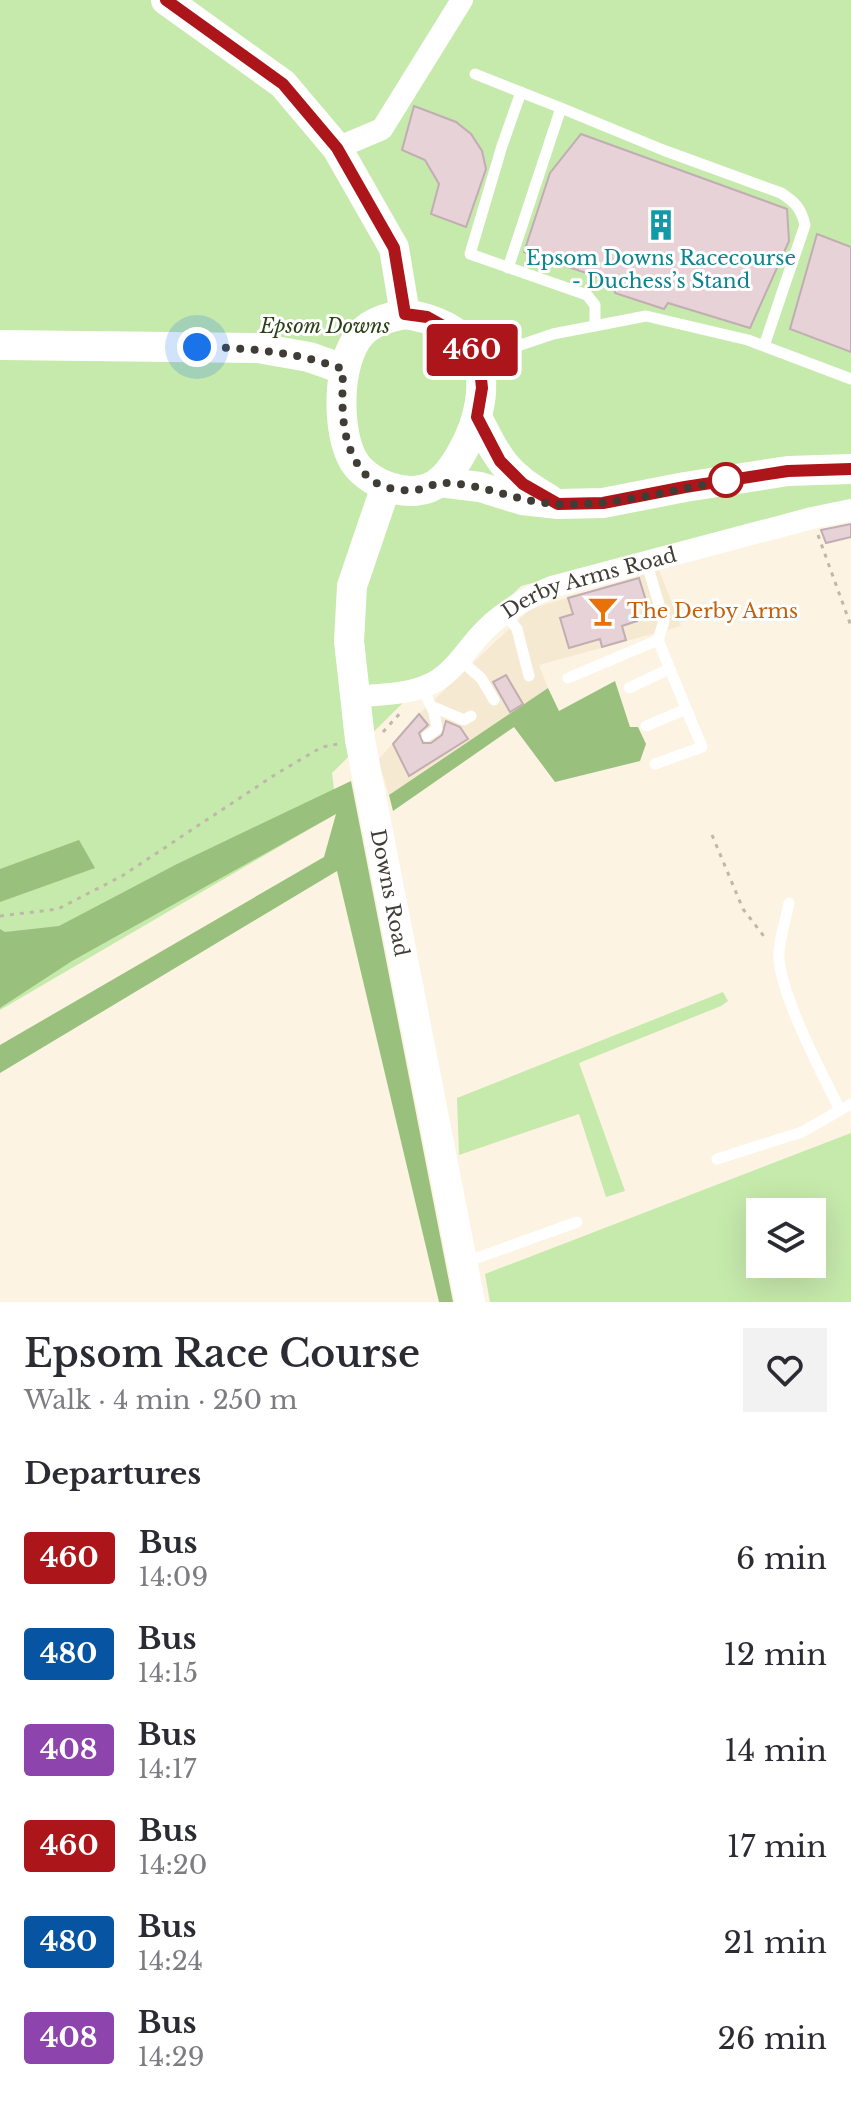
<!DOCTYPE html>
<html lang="en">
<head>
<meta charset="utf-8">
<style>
	:root { --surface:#fff; --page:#f2f2f3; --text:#2b2b33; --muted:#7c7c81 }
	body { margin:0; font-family:"Libre Baskerville",serif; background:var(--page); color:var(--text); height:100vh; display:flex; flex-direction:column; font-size:30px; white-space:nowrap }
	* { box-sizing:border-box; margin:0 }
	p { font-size:26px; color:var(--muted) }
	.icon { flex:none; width:44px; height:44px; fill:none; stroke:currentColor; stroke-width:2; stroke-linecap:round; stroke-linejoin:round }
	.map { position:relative; height:1302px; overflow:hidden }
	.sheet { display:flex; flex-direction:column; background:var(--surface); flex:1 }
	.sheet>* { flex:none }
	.badge { padding:0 16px; border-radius:6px; font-size:28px; line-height:52px }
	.tools { position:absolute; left:746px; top:1198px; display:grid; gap:16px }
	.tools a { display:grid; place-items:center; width:80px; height:80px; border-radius:0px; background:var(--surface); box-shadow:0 8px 32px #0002; font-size:40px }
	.you { position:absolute; width:40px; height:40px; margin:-20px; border:6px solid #fff; border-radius:50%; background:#1a73e8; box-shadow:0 0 0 12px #1a73e833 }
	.map>.badge { position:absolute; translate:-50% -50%; box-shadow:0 0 0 4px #fff }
	h2 { padding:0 24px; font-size:30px; line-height:72px }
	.round { display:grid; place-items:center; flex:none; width:84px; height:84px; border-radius:0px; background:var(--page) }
	.head { display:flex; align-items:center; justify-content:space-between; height:136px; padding:0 24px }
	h1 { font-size:38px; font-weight:600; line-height:60px }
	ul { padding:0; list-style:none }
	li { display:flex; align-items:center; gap:24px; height:96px; padding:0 24px }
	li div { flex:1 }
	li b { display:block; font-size:30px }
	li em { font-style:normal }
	li .badge { min-width:88px; font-weight:700; text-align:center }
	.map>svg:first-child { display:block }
	.built { fill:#f6e9d1 }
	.green { fill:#c6e9ac; fill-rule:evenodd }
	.forest { fill:#9ac07d }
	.building { fill:#e7d2d8; stroke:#c1adb2; stroke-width:2 }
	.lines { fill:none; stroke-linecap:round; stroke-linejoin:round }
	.path { stroke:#bfb8aa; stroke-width:3; stroke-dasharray:4 6; stroke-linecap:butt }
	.lane { stroke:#fff; stroke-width:11 }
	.street { stroke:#fff; stroke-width:22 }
	.secondary { stroke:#fff; stroke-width:30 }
	.line-casing { stroke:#fff; stroke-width:18 }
	.line { stroke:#ac151a; stroke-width:12 }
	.walk { stroke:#403c36; stroke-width:8; stroke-dasharray:0 14.4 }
	.stop-dot { fill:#fff; stroke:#ac151a; stroke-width:4 }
	.labels { text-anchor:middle; stroke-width:6; stroke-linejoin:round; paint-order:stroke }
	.culture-label { font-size:20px; fill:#0d838f; stroke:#fff }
	.park-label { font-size:20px; font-style:italic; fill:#2a4214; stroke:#fff }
	.street-label { font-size:20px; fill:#403c36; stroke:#fff }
	.food-label { font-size:20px; fill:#c56008; stroke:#fff; text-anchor:start }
</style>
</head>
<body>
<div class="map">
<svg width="851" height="1302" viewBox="0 0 851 1302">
	<rect width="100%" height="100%" fill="#fcf3e2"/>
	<path class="built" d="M659,570L681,626L539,665L548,688L389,795L378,760L419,714L530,609Z"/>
	<path class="green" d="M0,0H851V520L737,529L521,586L332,773L337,813L0,1010Z
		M723,992L728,1001L721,1006L579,1063L625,1191L606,1197L579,1114L459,1155L457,1098Z
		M851,1133V1302H490L485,1274ZM760,1212H812V1264H760Z"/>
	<path class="forest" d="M615,681L630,727H638L646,744L640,761L555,782L514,727L393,811L389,795L548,688L559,711Z
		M351,781L453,1302H439L337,871L0,1073V1045L324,857L336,814L72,961L0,1008V929L5,932L59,926L177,864Z
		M79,840L95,868L0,902V869Z"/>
	<path class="building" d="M414,106L456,122L471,134L482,151L486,169L466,227L431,214L439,184L425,160L402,150Z
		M581,134L787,209L789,241L750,328L668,303L664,309L615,293L613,282L524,252L550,173Z
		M817,234L851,247V352L790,329Z
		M851,524V537L826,543L821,530Z
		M639,578L647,604L633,608L637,621L622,626L626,640L602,647L600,639L569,648L560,618L573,614L568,598Z
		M506,675L523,704L510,712L493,682Z
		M419,714L428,725L419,733L423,743H431L442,735L446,721L460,727L468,739L409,776L393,744Z"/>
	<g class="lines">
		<path class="path" d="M818,535L851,626
			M383,732L402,711
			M712,835L743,909L766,939
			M0,916L58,909L122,876L276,774L322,747L338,744"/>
		<path class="lane" d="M475,74L561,108
			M521,92L502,146L470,254L587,295L595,305V326
			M508,268L561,108L663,150L781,193C795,202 801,208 805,225L764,346
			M479,359L553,334L646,316L748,340L851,379
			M646,561L664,621L658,640L702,747L655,764
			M505,613L517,629L529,676
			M459,659L481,678L494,700
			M568,678L658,640
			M422,687L434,712L437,729L427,736
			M629,688L669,669
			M431,706L464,720L471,716
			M646,726L686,709
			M789,903C786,919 780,936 779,952C776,987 823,1076 840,1110
			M717,1159L802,1132L851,1104
			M463,1263L577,1222"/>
		<g class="street">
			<path d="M337,148L382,129L462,0"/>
			<path id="s1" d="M356,697C379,694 406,695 428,685C451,676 465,651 481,634C500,613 526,598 552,587L812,518L851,510"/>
		</g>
		<g class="secondary">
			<path d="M166,0L283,84L337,148L394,248L405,314"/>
			<path d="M405,314C470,324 495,362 474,426C468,443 454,470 439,482C413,503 363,484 351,456C336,424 337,352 366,329C377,320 391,317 405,314Z"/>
			<path d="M0,345L258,348L309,357L343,369"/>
			<path d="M477,417C498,459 506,475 549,499"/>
			<path d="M439,482L480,487L522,500L558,504L603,503L685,487L788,471L851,469"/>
			<path id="s2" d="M386,486L352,586L349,641L360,740L470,1302"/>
		</g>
	</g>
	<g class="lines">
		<defs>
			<path id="line" d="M166,0L283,84L337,148L394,248L405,314L427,317L463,337L479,359L482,388L477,417L500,461L523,484L558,504L603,503L685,487L788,471L851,469"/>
		</defs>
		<use href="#line" class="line-casing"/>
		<use href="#line" class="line"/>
		<path class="walk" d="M197,347C250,348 292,351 343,369C342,407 339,448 368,477C381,490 409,493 426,488C432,486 436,482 443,483C482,483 517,502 556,504C616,507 677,488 737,479L726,480"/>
	</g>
	<defs>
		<symbol id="building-bare" viewBox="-9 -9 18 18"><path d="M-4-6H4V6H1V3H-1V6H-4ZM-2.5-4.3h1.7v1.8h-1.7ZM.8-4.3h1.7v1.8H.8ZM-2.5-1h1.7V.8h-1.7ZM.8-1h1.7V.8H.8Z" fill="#0f9aa8" stroke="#fff" stroke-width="2.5" paint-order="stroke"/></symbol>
		<symbol id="bar-bare" viewBox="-9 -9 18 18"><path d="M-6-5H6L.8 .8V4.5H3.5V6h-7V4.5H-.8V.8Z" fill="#e8710a" stroke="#fff" stroke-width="2.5" paint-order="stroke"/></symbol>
	</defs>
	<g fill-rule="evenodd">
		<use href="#building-bare" x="639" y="203" width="44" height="44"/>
		<use href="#bar-bare" x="581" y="589" width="44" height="44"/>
	</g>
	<circle class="stop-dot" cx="726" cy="480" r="16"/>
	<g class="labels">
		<g class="culture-label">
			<text x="661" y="265">Epsom Downs Racecourse<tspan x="661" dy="23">- Duchess’s Stand</tspan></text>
		</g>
		<g class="park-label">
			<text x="325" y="333">Epsom Downs</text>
		</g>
		<g class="street-label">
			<text dy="7" stroke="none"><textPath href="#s1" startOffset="270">Derby Arms Road</textPath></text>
			<text dy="7" stroke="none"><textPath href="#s2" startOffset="416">Downs Road</textPath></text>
		</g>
		<g class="food-label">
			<text x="627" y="618">The Derby Arms</text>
		</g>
	</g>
</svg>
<div class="tools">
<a><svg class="icon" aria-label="layers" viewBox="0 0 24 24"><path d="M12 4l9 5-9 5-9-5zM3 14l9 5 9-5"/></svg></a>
</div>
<div class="you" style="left:197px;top:347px"></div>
<b class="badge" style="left:472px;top:350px;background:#ac151a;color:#fff">460</b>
</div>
<section class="sheet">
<div class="head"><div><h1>Epsom Race Course</h1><p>Walk · 4 min · 250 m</p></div><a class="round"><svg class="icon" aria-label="heart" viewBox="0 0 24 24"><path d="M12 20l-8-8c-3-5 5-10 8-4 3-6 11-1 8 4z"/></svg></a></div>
<h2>Departures</h2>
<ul>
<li><span class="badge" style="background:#ac151a;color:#fff">460</span><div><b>Bus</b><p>14:09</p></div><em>6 min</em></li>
<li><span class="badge" style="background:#0654a2;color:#fff">480</span><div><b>Bus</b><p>14:15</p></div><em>12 min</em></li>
<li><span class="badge" style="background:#8e44ad;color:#fff">408</span><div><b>Bus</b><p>14:17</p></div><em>14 min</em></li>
<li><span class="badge" style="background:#ac151a;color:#fff">460</span><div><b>Bus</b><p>14:20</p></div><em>17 min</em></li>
<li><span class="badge" style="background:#0654a2;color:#fff">480</span><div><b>Bus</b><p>14:24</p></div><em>21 min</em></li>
<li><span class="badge" style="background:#8e44ad;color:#fff">408</span><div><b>Bus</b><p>14:29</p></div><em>26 min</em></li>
</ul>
</section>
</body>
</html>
